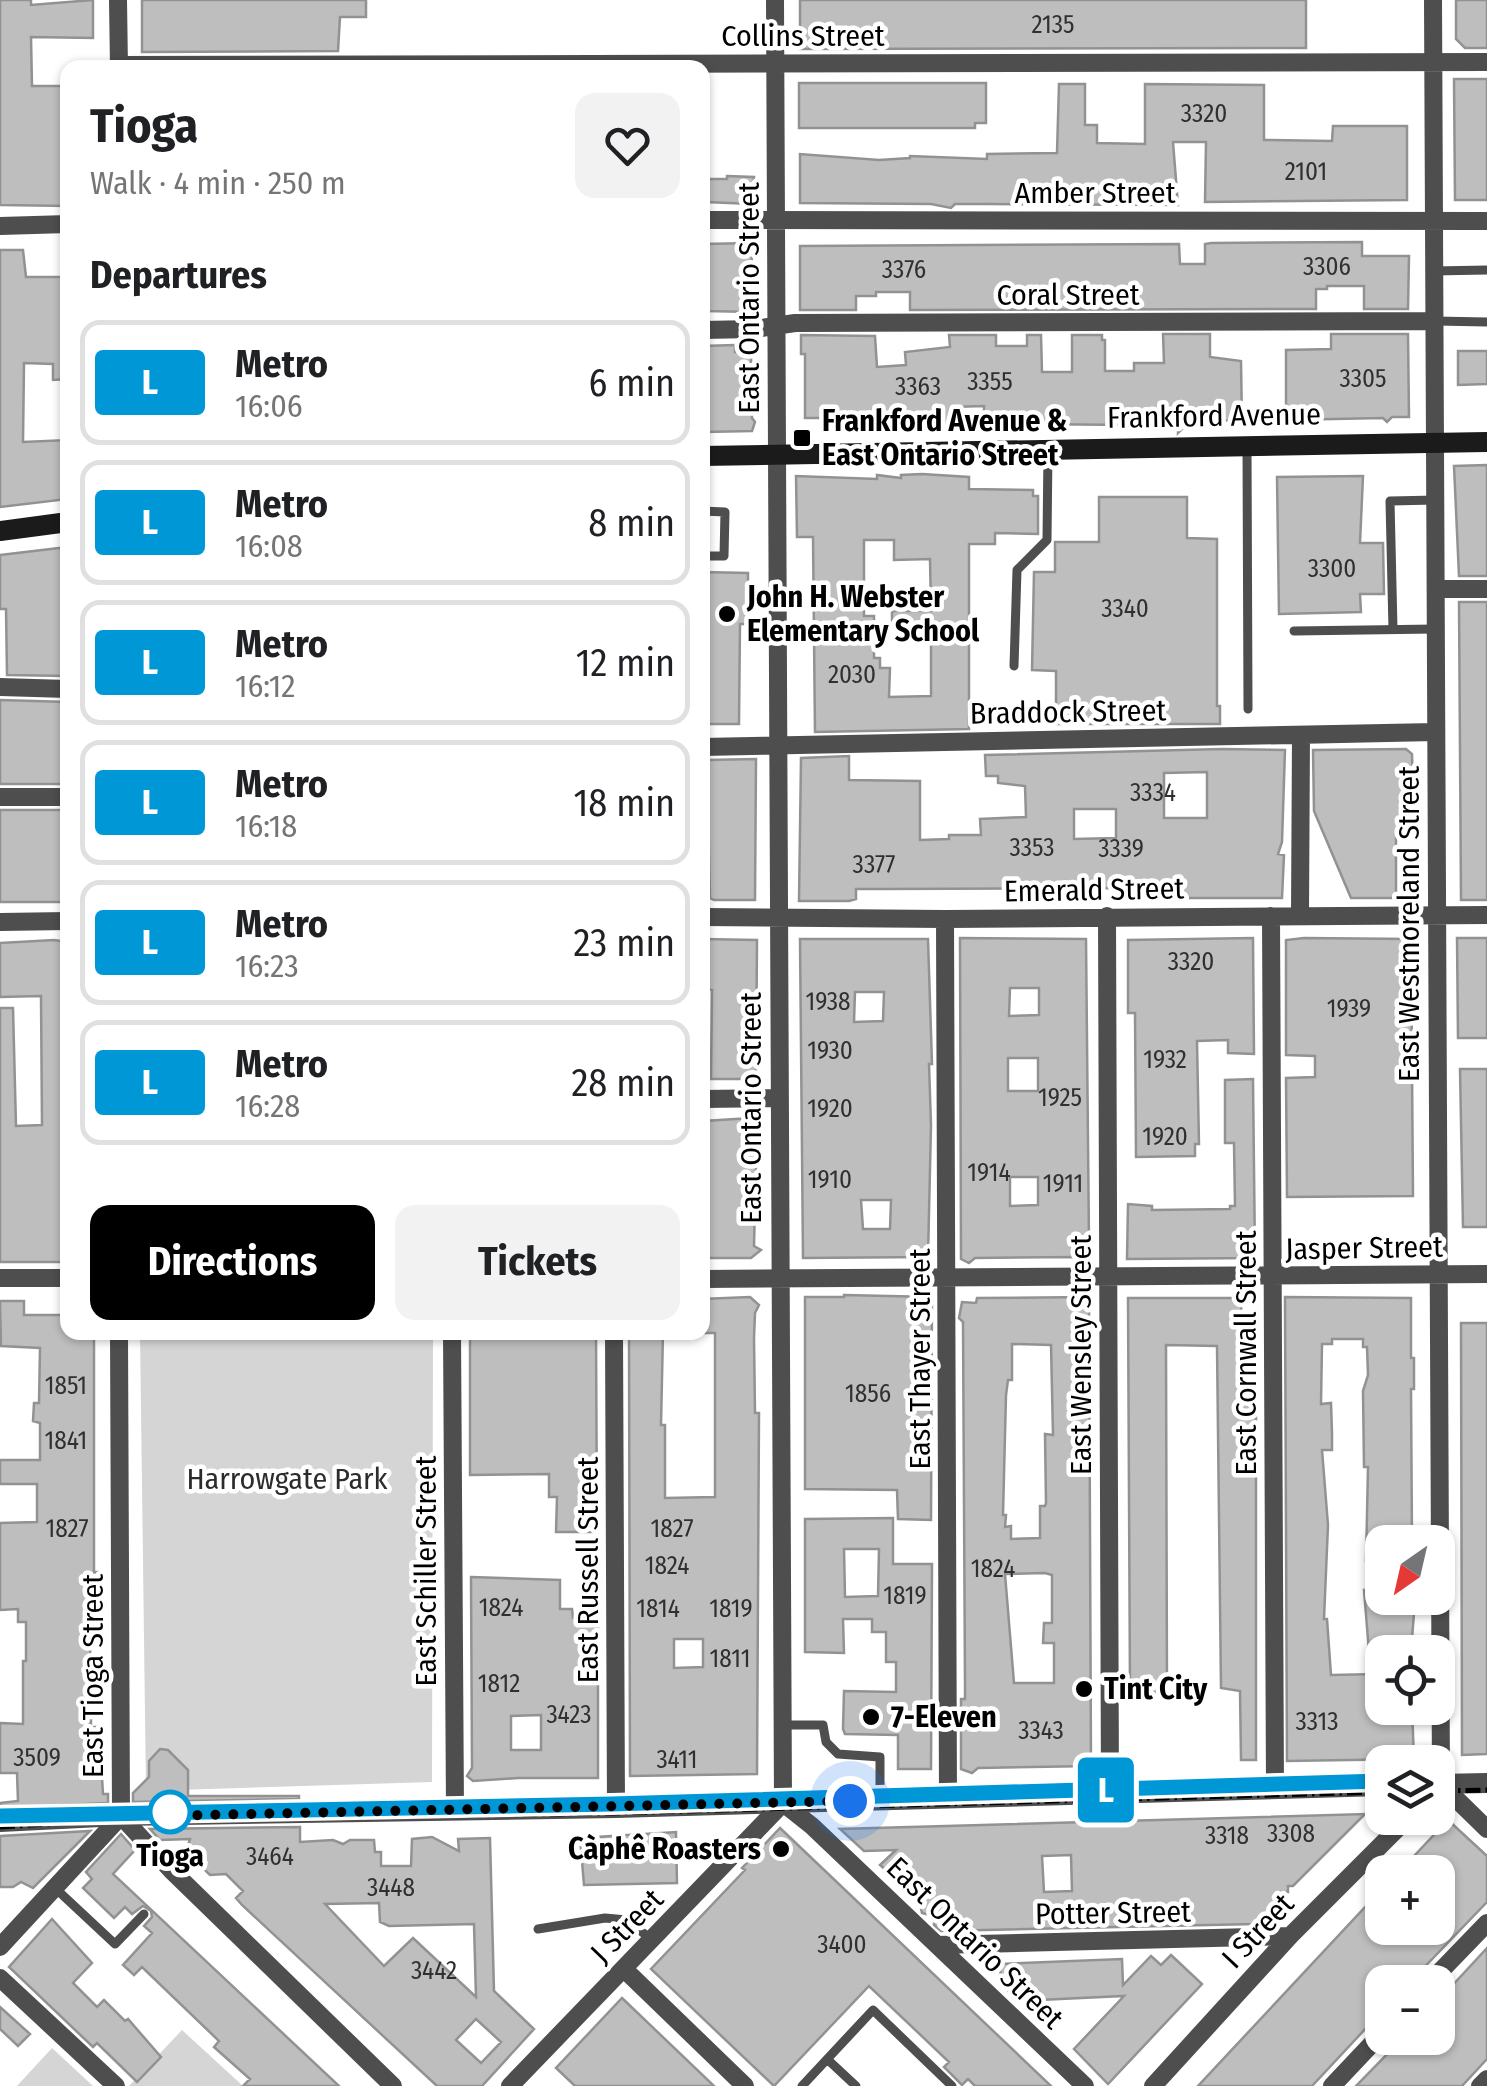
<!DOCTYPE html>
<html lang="en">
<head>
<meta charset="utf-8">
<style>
	:root { --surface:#fff; --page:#f2f2f2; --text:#202124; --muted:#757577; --line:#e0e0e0; --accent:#000 }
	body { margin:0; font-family:"Fira Sans Condensed",sans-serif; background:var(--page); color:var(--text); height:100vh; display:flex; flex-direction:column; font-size:38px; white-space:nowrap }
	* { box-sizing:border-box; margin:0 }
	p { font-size:32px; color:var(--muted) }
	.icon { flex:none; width:55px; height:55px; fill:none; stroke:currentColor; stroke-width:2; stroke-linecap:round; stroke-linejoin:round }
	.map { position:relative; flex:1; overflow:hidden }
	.sheet { position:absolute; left:60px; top:60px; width:650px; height:1280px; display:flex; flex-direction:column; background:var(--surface); border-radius:20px; box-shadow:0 2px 8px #0004 }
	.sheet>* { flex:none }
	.badge { padding:0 20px; border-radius:8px; font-size:35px; line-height:65px }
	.needle { width:65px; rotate:214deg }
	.controls { position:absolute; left:1365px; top:1525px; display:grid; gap:20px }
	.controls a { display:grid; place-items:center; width:90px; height:90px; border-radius:20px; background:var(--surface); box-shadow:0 2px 8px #0004; font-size:50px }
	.you { position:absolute; width:50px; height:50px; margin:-25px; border:8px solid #fff; border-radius:50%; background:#1a73e8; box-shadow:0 0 0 15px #1a73e833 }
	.map>.badge { position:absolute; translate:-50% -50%; box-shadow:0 0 0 5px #fff }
	h2 { padding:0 30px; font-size:38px; line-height:90px }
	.round { display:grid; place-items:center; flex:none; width:105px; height:105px; border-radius:20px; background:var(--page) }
	.headline { display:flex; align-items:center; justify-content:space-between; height:170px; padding:0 30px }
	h1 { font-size:48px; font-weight:700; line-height:75px }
	.action { display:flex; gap:20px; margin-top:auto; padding:20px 30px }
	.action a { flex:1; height:115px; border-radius:20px; background:var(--accent); color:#fff; font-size:40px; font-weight:700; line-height:115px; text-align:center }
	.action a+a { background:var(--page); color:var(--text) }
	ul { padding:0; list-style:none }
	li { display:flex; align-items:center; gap:30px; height:125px; margin:0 20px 15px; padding:0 10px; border:5px solid var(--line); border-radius:20px }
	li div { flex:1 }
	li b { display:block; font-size:38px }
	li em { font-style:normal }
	li .badge { min-width:110px; font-weight:700; text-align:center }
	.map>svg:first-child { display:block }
	.green { fill:#d5d5d5 }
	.building { fill:#bebebe; stroke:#929292; stroke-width:2.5; fill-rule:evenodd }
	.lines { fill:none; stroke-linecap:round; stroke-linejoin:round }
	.service { stroke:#4e4e4e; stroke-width:9 }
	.minor { stroke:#4e4e4e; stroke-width:18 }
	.tertiary { stroke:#4e4e4e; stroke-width:20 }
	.secondary { stroke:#1b1b1b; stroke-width:20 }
	.rail { stroke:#000; stroke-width:5; stroke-dasharray:15 5 2.5 5; stroke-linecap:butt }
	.line-casing { stroke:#fff; stroke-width:22 }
	.line { stroke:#0097d6; stroke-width:15 }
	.walk { stroke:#000; stroke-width:10; stroke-dasharray:0 18 }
	.poi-dot { fill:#000; stroke:#fff; stroke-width:4 }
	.stop-dot { fill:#fff; stroke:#0097d6; stroke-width:5 }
	.labels { text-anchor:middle; stroke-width:9; stroke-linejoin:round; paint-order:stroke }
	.number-label { font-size:25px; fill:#303030 }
	.street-label { font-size:30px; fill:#000; stroke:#fff }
	.poi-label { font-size:30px; font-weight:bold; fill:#000; stroke:#fff; text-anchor:start }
	.park-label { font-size:30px; fill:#2c2c2c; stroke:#fff }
	.stop-label { font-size:30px; font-weight:bold; fill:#000; stroke:#fff }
</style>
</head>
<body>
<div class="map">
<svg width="1487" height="2086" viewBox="0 0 1487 2086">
	<rect width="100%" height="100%" fill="#fff"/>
	<path class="green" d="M140,1333H433L432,1782L146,1791Z
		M182,2030L243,2086H129Z
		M52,2048L93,2086H17Z"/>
	<path class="building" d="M0,0H31V5L93,0V38L31,37L32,86H68V206L0,205Z
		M142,0H366V17H340L338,51L142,52Z
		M800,0H1306V48L800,49Z
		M1456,0H1487V48H1465L1456,39Z
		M1454,79H1487V200H1455Z
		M799,83H986V123H975V128H799Z
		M1059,84H1085V125H1097V143L1145,144V84L1264,85V140L1332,141L1333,126H1407V200L1205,202L1206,142H1173L1178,205L985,204H955L951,208L931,204L800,203V154L879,160L910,158V156L987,159V154L1057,153Z
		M727,176L754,177L751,204L706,202V179H727Z
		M1362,242V256H1409L1408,309H1364V286H1327V289H1316V309L910,310V292H876V296H856V310H800V246L1179,244L1180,264H1205V244L1211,243Z
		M752,243L751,312L707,311V259H702V244Z
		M0,250H23L26,277H68V379L53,380V364L24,363L23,442L68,440V499L0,507Z
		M1163,334H1210V357L1241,361L1242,423L1224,420L1220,424H1202L1193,418L1178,433V422H1134L1130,425L1027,424V413L984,412V406L952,407L953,429L933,432L930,429L878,430V423H862V418H805V354H801V335L875,336L877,367L906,365L905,352L950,347L949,335H996V346H1027V335H1041L1042,372H1072V335H1102V340H1105V371H1134V363H1164Z
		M1331,334H1408L1409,417H1392L1387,422L1383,418L1286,420V350L1331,349Z
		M735,345V352H751L752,418L755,422L752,431L705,432L702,346Z
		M1458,351H1487V384L1458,385Z
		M1487,465V576H1459L1454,466Z
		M922,474L969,477V489L1033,490V496H1038V534L995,533V544H969V729L815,732L813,537H797L796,476L877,479V475L901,478V475ZM864,540H894V560L930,559L931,611H892V628H931V696L889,697L890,668H880V658H874V616H864Z
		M1363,476L1360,543H1383L1384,594H1360L1361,612L1279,614L1277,477Z
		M1099,497H1187V538L1217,539V706H1220V724H1056V671L1032,670L1034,572H1055V542H1099Z
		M68,547V676L7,675L6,609H0V555Z
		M702,572L748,573V624H740L739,724H702Z
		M1459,602H1487V900H1461Z
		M0,700L68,702V784H0Z
		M1222,749L1285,750L1282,842L1278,854L1284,855L1282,898H1142V888L881,889H856V899L849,901H799L801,758L849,756V780L920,781V840L949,839V835H981L980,819L1026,817L1025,786L998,783V776H986L985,755ZM1207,772V818H1164V773ZM1074,809H1116V838L1074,839Z
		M1406,749L1412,754L1414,818L1411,826L1413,839L1396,838V898H1351L1314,811L1313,750Z
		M756,759L755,900H714L710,898L707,760Z
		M0,810H68V902H0Z
		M960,938L1086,939L1089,1242L1088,1255L1080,1263L1075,1257L975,1258L969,1263L961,1259ZM1010,988H1039V1015L1009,1016ZM1008,1058H1038V1091H1008ZM1010,1177H1038V1205L1010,1206Z
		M1253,938L1254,1054L1228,1053V1040L1197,1041L1199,1144H1195V1156L1136,1157L1135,1013H1128V940Z
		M1304,938L1411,939L1413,1196L1287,1197L1286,1078L1315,1077V1056L1286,1055V940Z
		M1457,938H1487V1038H1458Z
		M702,939L757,940L756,1079H711L712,990L702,988Z
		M800,939H928L932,1064H929L931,1125L928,1257L803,1258ZM855,992H884L883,1021L854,1022ZM861,1200H891L890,1229H863Z
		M54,940L68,942V1262H0V1008H13L16,1126L42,1125L41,996L0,997V943Z
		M1460,1069H1487V1227H1463Z
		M1253,1079L1255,1258L1127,1259L1128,1204L1152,1206V1210L1230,1209V1206H1235L1234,1143H1225V1080Z
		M751,1118L757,1123L754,1246L761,1250L751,1258H708V1249H702L704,1121Z
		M844,1295L932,1297L931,1520L898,1519L897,1490L805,1489V1297H844Z
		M750,1297L759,1305L755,1313L754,1338L755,1413H759L757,1774L630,1776L629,1332H663L661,1425H665V1498L715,1497V1333H702V1299ZM674,1639H703V1667L674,1668Z
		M1089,1297L1091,1766L978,1768L972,1773L961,1769V1699H965V1685L963,1322L959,1318L962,1302L976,1303L977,1298ZM1012,1344L1051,1345L1053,1435L1045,1434L1046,1503L1045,1506H1040V1538L1011,1539V1526L1005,1527L1006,1515H1003L1006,1395L1008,1380H1012ZM1045,1573L1052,1575V1623H1044L1043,1643H1054V1683H1014L1005,1574Z
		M1285,1297L1411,1298V1358H1414V1389H1411L1412,1542H1382V1561H1366L1368,1467H1364L1363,1391L1368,1375L1367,1347H1363V1339H1332V1344H1322L1321,1404L1331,1403L1332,1433V1450H1322L1328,1525L1324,1619H1327L1331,1675L1378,1674V1708H1412L1414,1759L1287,1761Z
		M1128,1298H1241L1242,1356H1256V1760H1241L1240,1691L1221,1688L1217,1346L1166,1345L1167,1692H1130Z
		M0,1301H24V1315H68V1332H94V1572H101L102,1583L98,1587L101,1605L93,1608V1635H90L91,1727H99L103,1794H108V1803L0,1808V1803L18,1801L17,1773H0V1723L23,1724V1661H26V1622H18V1609L0,1610V1523L37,1522V1484H0V1460H40V1423L33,1421L34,1403H39L40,1348L1,1346Z
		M1461,1323H1487V1754L1462,1755Z
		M470,1332H596L597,1532H556L557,1497H549V1474L470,1475Z
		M893,1518V1564H932L931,1769H898V1735L845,1734L843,1729L844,1691L896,1692V1662H886V1632H872V1619H843L844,1653L805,1652V1519ZM844,1549H879L878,1596L845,1597Z
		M471,1577L560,1580V1609H572L573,1618H598V1778H518L473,1781L467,1776L472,1768ZM541,1715V1750H511V1716Z
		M1364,1590H1382V1598L1415,1600L1411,1652H1369Z
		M160,1749L168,1750L188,1770V1796H299V1799L133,1802V1793L149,1777V1761Z
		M1365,1814L1293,1886H1288V1892H1281V1906H1269V1916L1264,1923L1255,1924L941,1931L934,1925V1916L922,1913L919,1899L880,1865L896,1850L864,1851L840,1829ZM1071,1855L1072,1891L1044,1892L1042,1856Z
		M1448,1820L1487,1856V1902L1410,1982H1382V2011L1312,2086H1198L1382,1889V1928H1438V1872H1399Z
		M300,1827V1842L333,1840L343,1844L350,1840H374L375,1852H381V1866H411L412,1839L432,1837L459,1851L458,1839L490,1838L494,1991L534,2029L482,2086H437L242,1905L236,1898L243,1891L226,1874L210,1875L186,1852L190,1839L160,1840L150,1829ZM379,1903L380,1922L389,1926L474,1924L476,1997L413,1938L384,1966L325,1904ZM476,2019L501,2042L481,2063L456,2040Z
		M780,1828L1051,2086H975L968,2079L962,2085L944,2067L949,2062L869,1986L774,2086L651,1969L745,1870L742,1868Z
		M90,1831L33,1888L21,1882L13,1887H0V1836Z
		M676,1832L677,1883L584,1885L580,1838Z
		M121,1834L135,1850L113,1874L339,2086H243L250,2079L214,2047L219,2041L142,1967L134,1975L123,1965L152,1933L144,1926L152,1917L151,1911L143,1906L132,1914L125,1907L114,1918L83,1888L92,1879L86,1872Z
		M52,1919L92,1963L73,1983L97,2007L104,2000L125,2021L128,2019L161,2057L137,2082L97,2043L93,2047L9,1967Z
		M1487,1948V2059L1462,2086H1356L1403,2038H1438V2001Z
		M1171,1955L1202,1984L1108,2084L1074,2049L1124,1996L1019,2001L1001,1984L1000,1964L1122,1959L1123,1985L1151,1956L1161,1965Z
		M622,1998L714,2086H575L556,2068Z
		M0,2007L30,2034L18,2046L0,2029Z"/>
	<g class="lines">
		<path class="service" d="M1433,271L1487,270
			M1435,321L1487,322
			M1247,447L1248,709
			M702,511L725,512L724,556H702
			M1393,629L1390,501L1436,500
			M1294,631L1435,629
			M1014,666L1017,570L1047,540L1048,451
			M782,1725H823L826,1742L838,1754L880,1757V1800
			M55,1888L115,1944L144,1914
			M538,1929L605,1918L627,1920L652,1940
			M827,2059L856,2086
			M802,2086L873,2010L952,2086"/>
		<path class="minor" d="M118,0L119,68
			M775,0L783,1803
			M1433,0L1441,1784L1487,1829
			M119,65L1487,62
			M702,220L1487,221
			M0,226L68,224
			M702,330L754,329L795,323L1433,321
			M1436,589H1487
			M0,687L68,689
			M702,747L1435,732
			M0,797H68
			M1300,915L1301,735
			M1107,916L1110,1794
			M1271,916L1275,1789
			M702,917L945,919L1487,915
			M945,919L948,1799
			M0,922L68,921
			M702,1099L778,1098
			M0,1278H68
			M702,1279L1487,1274
			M119,1332L121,1816L171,1870L393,2086
			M452,1332L455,1810
			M614,1332L616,1808
			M783,1803L812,1826L1085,2086
			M937,1945L1290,1936
			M0,1947L121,1816
			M624,1969L745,2086
			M0,1978L116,2086
			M1430,1982L1487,1923
			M510,2086L783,1803
			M1153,2086L1290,1936L1408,1818
			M1332,2086L1382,2033
			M1480,2086L1487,2079"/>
		<path class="tertiary" d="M1438,1784L1487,1783
			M0,1822L121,1816L616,1808L1382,1786"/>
		<path class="secondary" d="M702,456L1487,442
			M0,531L68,522"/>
		<path class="rail" d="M1438,1791L1487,1790
			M0,1827L94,1821L611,1813L1382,1792"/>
	</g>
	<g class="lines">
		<defs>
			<path id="line" d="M0,1816L612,1804L1382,1781"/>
		</defs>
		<use href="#line" class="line-casing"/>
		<use href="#line" class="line"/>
		<path class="walk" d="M170,1812L157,1816L850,1801"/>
	</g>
	<g class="poi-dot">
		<rect x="792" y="428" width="20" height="20" rx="5"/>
		<circle cx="727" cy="614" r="10"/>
		<circle cx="1084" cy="1689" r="10"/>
		<circle cx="871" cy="1717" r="10"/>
		<circle cx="781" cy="1849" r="10"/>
	</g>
	<circle class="stop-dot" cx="170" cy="1812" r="20"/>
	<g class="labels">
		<g class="number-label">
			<text x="1053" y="33">2135</text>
			<text x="1204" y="122">3320</text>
			<text x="1306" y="180">2101</text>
			<text x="1327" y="275">3306</text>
			<text x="904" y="278">3376</text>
			<text x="1363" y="387">3305</text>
			<text x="990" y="390">3355</text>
			<text x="918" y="395">3363</text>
			<text x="1332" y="577">3300</text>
			<text x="1125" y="617">3340</text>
			<text x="852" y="683">2030</text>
			<text x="1153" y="801">3334</text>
			<text x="1032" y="856">3353</text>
			<text x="1121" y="857">3339</text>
			<text x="874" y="873">3377</text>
			<text x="1191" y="970">3320</text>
			<text x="828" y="1010">1938</text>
			<text x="1349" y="1017">1939</text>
			<text x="830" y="1059">1930</text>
			<text x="1165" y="1068">1932</text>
			<text x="1060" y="1106">1925</text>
			<text x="830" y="1117">1920</text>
			<text x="1165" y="1145">1920</text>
			<text x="989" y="1181">1914</text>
			<text x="830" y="1188">1910</text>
			<text x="1063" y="1192">1911</text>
			<text x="66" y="1394">1851</text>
			<text x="868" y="1402">1856</text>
			<text x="66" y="1449">1841</text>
			<text x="67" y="1537">1827</text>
			<text x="672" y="1537">1827</text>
			<text x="667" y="1574">1824</text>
			<text x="993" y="1577">1824</text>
			<text x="905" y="1604">1819</text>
			<text x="501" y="1616">1824</text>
			<text x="658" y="1617">1814</text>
			<text x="731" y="1617">1819</text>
			<text x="730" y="1667">1811</text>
			<text x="499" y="1692">1812</text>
			<text x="569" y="1723">3423</text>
			<text x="1317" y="1730">3313</text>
			<text x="1041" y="1739">3343</text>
			<text x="37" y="1766">3509</text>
			<text x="677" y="1768">3411</text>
			<text x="1291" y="1842">3308</text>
			<text x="1227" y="1844">3318</text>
			<text x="270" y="1865">3464</text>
			<text x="391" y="1896">3448</text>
			<text x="842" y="1953">3400</text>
			<text x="434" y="1979">3442</text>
		</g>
		<g class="street-label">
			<text x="803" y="46">Collins Street</text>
			<text x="1095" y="203">Amber Street</text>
			<text x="1068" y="305">Coral Street</text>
			<text transform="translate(749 298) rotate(-90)" y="10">East Ontario Street</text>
			<text transform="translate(1214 416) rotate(-1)" y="10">Frankford Avenue</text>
			<text transform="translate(1068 712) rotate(-1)" y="10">Braddock Street</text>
			<text transform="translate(1094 890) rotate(-1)" y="10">Emerald Street</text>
			<text transform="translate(1409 924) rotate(-90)" y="10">East Westmoreland Street</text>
			<text transform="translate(751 1108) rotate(-90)" y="10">East Ontario Street</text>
			<text transform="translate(1364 1248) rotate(-1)" y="10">Jasper Street</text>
			<text transform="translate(1246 1353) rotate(-90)" y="10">East Cornwall Street</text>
			<text transform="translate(1081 1355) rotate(-90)" y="10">East Wensley Street</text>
			<text transform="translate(920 1359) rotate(-90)" y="10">East Thayer Street</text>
			<text transform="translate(588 1570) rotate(-90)" y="10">East Russell Street</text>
			<text transform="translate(426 1571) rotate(-90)" y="10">East Schiller Street</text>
			<text transform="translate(93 1676) rotate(-90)" y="10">East Tioga Street</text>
			<text transform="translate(1113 1913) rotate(-1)" y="10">Potter Street</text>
			<text transform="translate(627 1926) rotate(-46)" y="10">J Street</text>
			<text transform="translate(1258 1931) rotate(-47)" y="10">I Street</text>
			<text transform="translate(975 1943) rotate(44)" y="10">East Ontario Street</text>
		</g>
		<g class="poi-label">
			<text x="822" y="431">Frankford Avenue &amp;<tspan x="822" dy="34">East Ontario Street</tspan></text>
			<text x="747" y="607">John H. Webster<tspan x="747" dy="34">Elementary School</tspan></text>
			<text x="1104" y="1699">Tint City</text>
			<text x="891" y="1727">7-Eleven</text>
			<text x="761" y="1859" text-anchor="end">Càphê Roasters</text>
		</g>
		<g class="park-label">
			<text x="287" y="1489">Harrowgate Park</text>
		</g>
		<g class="stop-label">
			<text x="170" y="1866">Tioga</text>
		</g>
	</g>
</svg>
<div class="controls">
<a><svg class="needle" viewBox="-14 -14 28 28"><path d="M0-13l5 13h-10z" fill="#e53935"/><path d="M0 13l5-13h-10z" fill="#757577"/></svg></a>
<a><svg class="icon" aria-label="locate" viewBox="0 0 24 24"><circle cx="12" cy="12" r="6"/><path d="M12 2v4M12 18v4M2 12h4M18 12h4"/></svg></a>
<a><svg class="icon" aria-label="layers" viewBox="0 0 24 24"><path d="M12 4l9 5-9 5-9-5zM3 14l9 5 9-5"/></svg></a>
<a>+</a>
<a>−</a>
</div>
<div class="you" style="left:850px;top:1801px"></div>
<b class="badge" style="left:1106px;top:1790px;background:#0097d6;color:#fff">L</b>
<section class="sheet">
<div class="headline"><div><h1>Tioga</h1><p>Walk · 4 min · 250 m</p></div><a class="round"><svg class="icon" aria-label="heart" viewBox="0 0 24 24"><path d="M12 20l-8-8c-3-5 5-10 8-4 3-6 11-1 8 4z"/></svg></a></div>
<h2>Departures</h2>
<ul>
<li><span class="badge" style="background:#0097d6;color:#fff">L</span><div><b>Metro</b><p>16:06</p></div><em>6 min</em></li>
<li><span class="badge" style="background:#0097d6;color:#fff">L</span><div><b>Metro</b><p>16:08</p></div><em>8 min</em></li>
<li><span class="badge" style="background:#0097d6;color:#fff">L</span><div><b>Metro</b><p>16:12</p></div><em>12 min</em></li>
<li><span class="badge" style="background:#0097d6;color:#fff">L</span><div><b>Metro</b><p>16:18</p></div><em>18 min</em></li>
<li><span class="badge" style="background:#0097d6;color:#fff">L</span><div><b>Metro</b><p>16:23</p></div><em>23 min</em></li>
<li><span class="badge" style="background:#0097d6;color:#fff">L</span><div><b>Metro</b><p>16:28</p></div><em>28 min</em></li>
</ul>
<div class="action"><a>Directions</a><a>Tickets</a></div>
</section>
</div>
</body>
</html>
